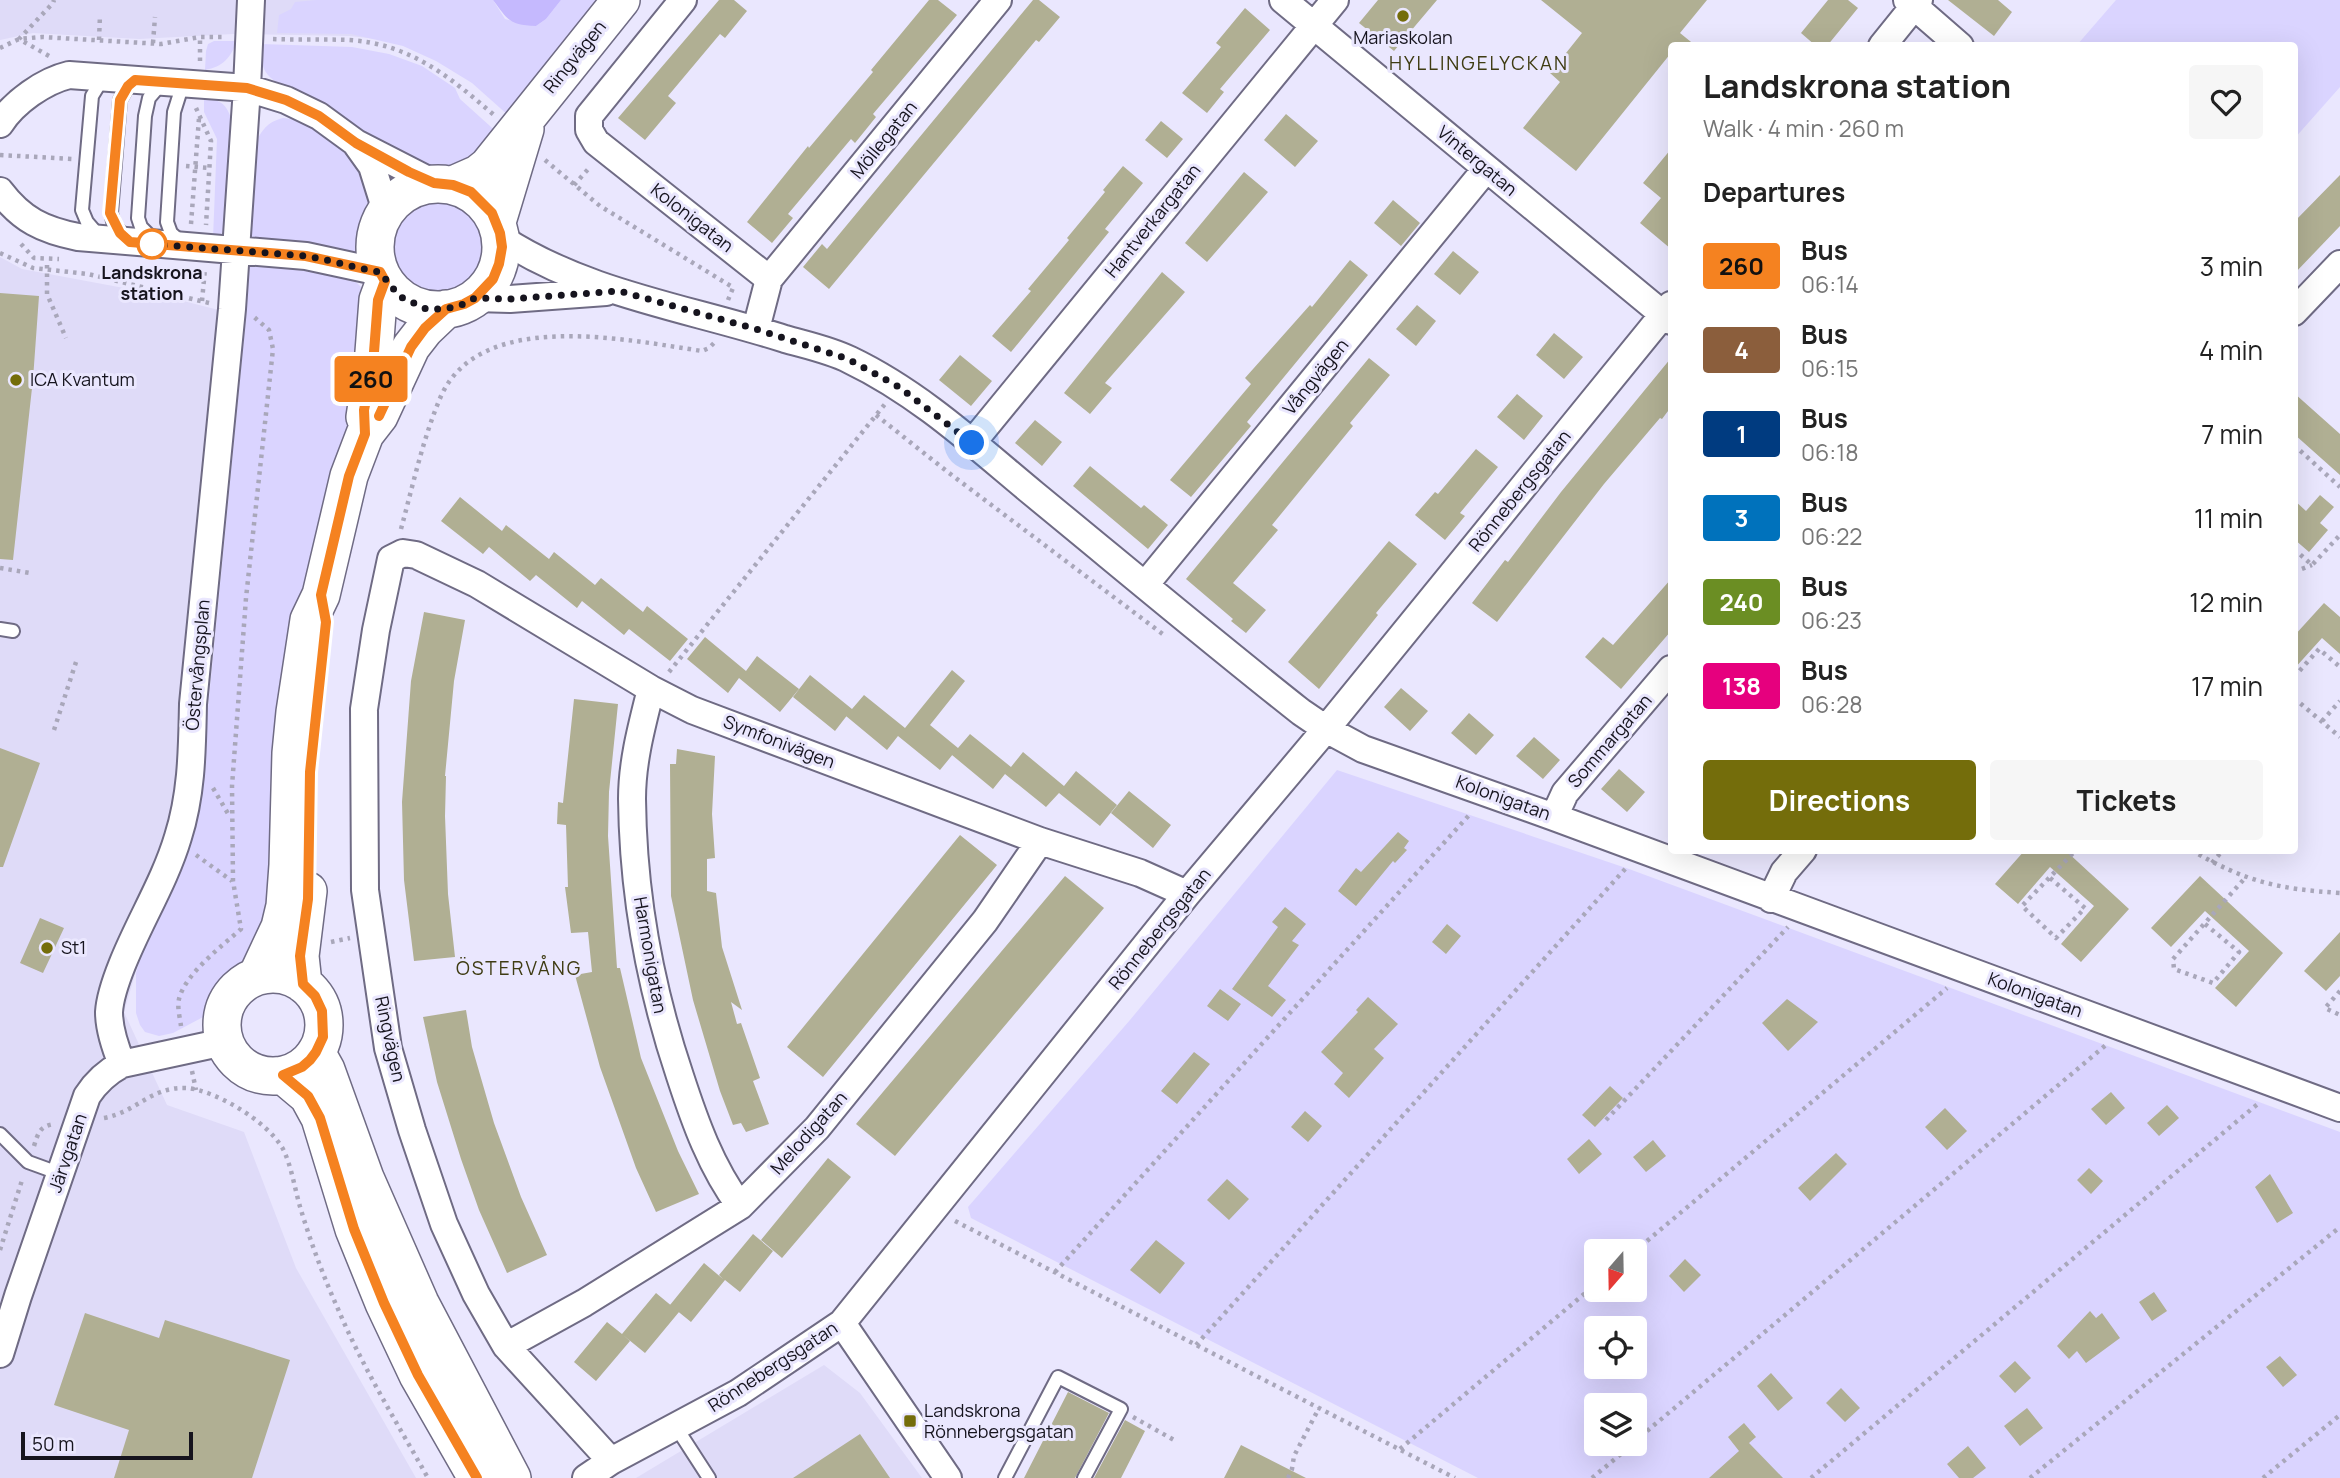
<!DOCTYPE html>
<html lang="en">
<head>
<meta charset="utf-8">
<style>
	:root { --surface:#fff; --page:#f6f6f6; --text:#222; --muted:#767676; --accent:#746d0b }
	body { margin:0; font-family:Manrope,sans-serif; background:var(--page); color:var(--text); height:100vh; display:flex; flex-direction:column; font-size:26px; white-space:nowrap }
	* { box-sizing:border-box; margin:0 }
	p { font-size:23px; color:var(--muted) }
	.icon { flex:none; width:38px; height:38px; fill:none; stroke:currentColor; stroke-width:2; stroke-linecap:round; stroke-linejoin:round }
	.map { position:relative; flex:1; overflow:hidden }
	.panel { position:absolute; left:1668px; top:42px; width:630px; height:812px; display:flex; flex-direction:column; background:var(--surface); border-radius:7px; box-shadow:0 7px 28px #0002 }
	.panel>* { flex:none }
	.badge { padding:0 14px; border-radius:5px; font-size:24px; line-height:46px }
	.needle { width:46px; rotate:200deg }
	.controls { position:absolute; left:1584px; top:1239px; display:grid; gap:14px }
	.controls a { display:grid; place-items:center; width:63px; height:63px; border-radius:7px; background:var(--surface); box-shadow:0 7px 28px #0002; font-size:35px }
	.scale { position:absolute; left:21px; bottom:18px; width:172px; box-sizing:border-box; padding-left:7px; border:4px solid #16141e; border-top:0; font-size:19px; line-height:24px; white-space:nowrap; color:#16141e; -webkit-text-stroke:5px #eae7fe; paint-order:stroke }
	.you { position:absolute; width:35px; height:35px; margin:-18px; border:5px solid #fff; border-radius:50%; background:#1a73e8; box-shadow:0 0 0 10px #1a73e833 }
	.map>.badge { position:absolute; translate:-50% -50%; box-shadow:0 0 0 4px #fff }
	h2 { padding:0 35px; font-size:26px; line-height:63px }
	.round { display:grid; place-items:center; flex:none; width:74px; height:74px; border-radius:7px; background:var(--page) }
	.headline { display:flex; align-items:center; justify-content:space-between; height:119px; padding:0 35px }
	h1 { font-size:33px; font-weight:700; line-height:52px }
	.action { display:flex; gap:14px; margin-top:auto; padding:14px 35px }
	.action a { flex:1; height:80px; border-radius:7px; background:var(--accent); color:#fff; font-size:28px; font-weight:700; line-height:80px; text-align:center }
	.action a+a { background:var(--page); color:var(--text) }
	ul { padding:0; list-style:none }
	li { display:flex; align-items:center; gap:21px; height:84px; padding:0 35px }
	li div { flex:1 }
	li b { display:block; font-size:26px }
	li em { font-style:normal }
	li .badge { min-width:77px; font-weight:700; text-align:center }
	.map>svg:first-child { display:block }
	.built { fill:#dfdbf8 }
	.green { fill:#dad4ff; fill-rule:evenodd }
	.water { fill:#c5b9fe }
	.building { fill:#b0af93 }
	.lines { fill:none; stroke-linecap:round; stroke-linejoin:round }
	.service-casing { stroke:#6f6b84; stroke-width:16 }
	.minor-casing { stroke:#6f6b84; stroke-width:30 }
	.secondary-casing { stroke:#6f6b84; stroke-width:40 }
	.path { stroke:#a9a7ba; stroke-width:4.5; stroke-dasharray:3.5 5; stroke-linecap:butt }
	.service { stroke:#fff; stroke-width:12 }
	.minor { stroke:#fff; stroke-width:26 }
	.secondary { stroke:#fff; stroke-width:37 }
	.line-casing { stroke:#fff; stroke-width:16 }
	.line { stroke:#f58220; stroke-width:10 }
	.walk { stroke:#16141e; stroke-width:7; stroke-dasharray:0 12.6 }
	.poi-dot { fill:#746d0b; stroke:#eae7fe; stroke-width:2.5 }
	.stop-dot { fill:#fff; stroke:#f58220; stroke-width:3.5 }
	.labels { text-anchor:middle; stroke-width:6; stroke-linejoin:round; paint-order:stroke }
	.poi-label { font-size:18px; fill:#16141e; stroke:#eae7fe; text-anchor:start }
	.street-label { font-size:18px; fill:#16141e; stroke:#eae7fe }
	.stop-label { font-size:18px; font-weight:bold; fill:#16141e; stroke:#eae7fe }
	.neighbourhood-label { font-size:19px; letter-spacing:2px; fill:#3f3c13; stroke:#eae7fe }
</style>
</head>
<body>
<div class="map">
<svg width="2340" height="1478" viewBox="0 0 2340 1478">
	<rect width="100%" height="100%" fill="#eae7fe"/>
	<path class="built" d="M0,0H429L397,41L349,36L233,34L139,39L33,33L0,40Z
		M0,257L22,269L156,294L246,317L201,781L169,888L141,954L124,1012L167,1105L244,1132L296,1268L416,1478H0Z
		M824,1365L860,1393L922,1478H636Z"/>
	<path class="green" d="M316,0H493L505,19L536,26L546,19L561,0H598L509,116L472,83L436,61L403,46L351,34L277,33L279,15L291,9L295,2Z
		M2116,0H2340V87L2294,139V46L2077,45Z
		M214,41H237C231,57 223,67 205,70L206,51L208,44Z
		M261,44L352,47L389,54L422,66L455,88L460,99L500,135C482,150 466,169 441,167C395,163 358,125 320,102C304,93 280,89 268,75C260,66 261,55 261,44Z
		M204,99C219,99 226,103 231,118L224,232L213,238L217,139L204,112Z
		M283,118C314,119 374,162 371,197C371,206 366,215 365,223C363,236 362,249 362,262L249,245L255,144C262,130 267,122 283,118Z
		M394 246a46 46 0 1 1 92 0a46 46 0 1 1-92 0Z
		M249,261L347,273L365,291L370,312L279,902L256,960L226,985L205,1016L173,1033L159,1036L145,1032L140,1025L136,1013V973L141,954L169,888L201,781L246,317Z
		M1337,770L1629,869L2340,1132V1478H1478L971,1218L968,1207L1130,1020ZM1596,1251H1634V1290H1596ZM1596,1328H1634V1367H1596ZM1596,1405H1634V1444H1596Z"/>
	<path class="water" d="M493,0H561L546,19L536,26C509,25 508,20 493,0Z"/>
	<path class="building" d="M719,0H734L747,11L725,38L720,34L668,96L676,103L645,140L618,118Z
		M929,0H938L957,15L873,114L876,117L855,143L851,139L788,214L793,218L772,243L747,222L808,146L809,148L873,72L871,70Z
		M1033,0H1039L1060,17L1039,42L1036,40L829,289L803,267L822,244L827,249Z
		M1378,0H1437L1394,51L1359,23Z
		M1541,0H1707L1680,33L1696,46H1671V53L1576,171L1523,128L1560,82L1550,73L1582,33Z
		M1828,0H1848L1858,8L1827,46H1816L1801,33Z
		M1948,0H1998L2012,12L1994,36Z
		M1245,8L1270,30L1220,89L1224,92L1207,113L1182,93L1221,47L1216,43Z
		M1286,114L1318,141L1295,167L1264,140Z
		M1161,121L1183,139L1167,158L1145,140Z
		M1671,149V249L1640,223L1661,198L1643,183Z
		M1123,166L1143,183L1105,229L1109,232L1011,352L992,336L1031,291L1028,289L1069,240L1067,238L1105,192L1103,190Z
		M1244,172L1268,192L1207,262L1185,243Z
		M2340,175V226L2294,274V222Z
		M1393,200L1420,223L1401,246L1374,223Z
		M1453,251L1479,272L1460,295L1434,274Z
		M1350,260L1368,275L1247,422L1251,426L1191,497L1170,480L1251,384L1245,378L1310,305L1312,307Z
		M1162,272L1185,292L1105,383L1112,388L1090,414L1064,393Z
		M0,293L39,296L33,379L13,560L0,559Z
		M1417,305L1436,321L1416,346L1396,329Z
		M1554,333L1583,357L1564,379L1536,355Z
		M960,355L992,381L971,406L939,380Z
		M1369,358L1390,375L1350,423L1353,426L1272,525L1278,530L1233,583L1266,610L1246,633L1231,621L1233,619L1186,579Z
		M1671,358V407L1662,419L1660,418L1604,484L1497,622L1472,603L1505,560L1508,562L1561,492Z
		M2294,393L2340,434V475L2294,434Z
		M1517,394L1543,416L1524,440L1497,417Z
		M1035,420L1062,442L1042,466L1015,443Z
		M1476,449L1498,467L1460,513L1465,516L1445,540L1415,515L1435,492L1438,494Z
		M1090,466L1141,508L1144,505L1168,525L1148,549L1073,486Z
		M2320,495L2334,507L2320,523L2328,530L2309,552L2294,539V500L2306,511Z
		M460,497L502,531L506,525L549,559L554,552L595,585L601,578L643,612L647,606L688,639L670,661L629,629L624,635L582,601L577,608L536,575L530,581L489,547L483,554L441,521Z
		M1389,541L1417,564L1376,613L1378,615L1319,689L1288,662Z
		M1671,579V631L1621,689L1585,657L1603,637L1613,645Z
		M2324,603L2340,617V654L2322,638L2294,669V636Z
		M424,612L465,620L454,681L445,776H446L445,816L448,894L455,957L414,961L404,880L402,802L411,681Z
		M705,637L746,671L757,656L799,689L780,712L739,678L728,693L687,659Z
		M952,670L965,681L930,725L958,748L940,770L898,736L887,750L846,716L864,695L905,728Z
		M810,675L852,709L835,731L793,697Z
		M1401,688L1428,711L1410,731L1384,707Z
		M574,699L618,704L609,792L608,836L617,968H620L641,1058L678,1151L699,1194L656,1212L636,1168L600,1067L575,975L592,972L588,932L571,933L565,887H568L566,825L557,824L558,802L563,803Z
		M1469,713L1494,735L1476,755L1451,733Z
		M970,734L1011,767L1023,752L1064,786L1076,771L1117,805L1100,826L1059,793L1046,807L1005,774L993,789L952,755Z
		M1534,737L1560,760L1543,779L1516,756Z
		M0,748L40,763L3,867H0Z
		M677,749L715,756L712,814L715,858L707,859V891L716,893L722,947L742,1010L731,1002L737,1024L741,1023L760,1078L753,1081L769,1124L746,1132L741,1123L733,1125L720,1091L693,1000L671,896L670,764H676Z
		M1619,769L1645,792L1627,812L1601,789Z
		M1129,791L1171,825L1153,848L1111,813Z
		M1398,832L1409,841L1404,848L1407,850L1395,863L1393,861L1356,906L1338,891L1356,868L1361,872Z
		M960,835L997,865L823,1077L787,1047Z
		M2025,850H2065L2129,909L2081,962L2061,944L2094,906L2050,867L2018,904L1995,884Z
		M1065,876L1104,908L895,1156L856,1124Z
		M2200,876L2283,953L2236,1007L2215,988L2249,951L2205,911L2171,947L2151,928Z
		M1285,907L1306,924L1292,941L1299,945L1268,986L1286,1000L1272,1017L1232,989L1278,927L1272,922Z
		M40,918L64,928L43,973L20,963Z
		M1447,924L1461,936L1446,954L1432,942Z
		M2340,932V976L2326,991L2304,971Z
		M1220,989L1241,1004L1228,1021L1207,1006Z
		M1368,997L1398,1024L1374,1049L1384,1058L1349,1098L1334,1084L1343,1073L1321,1052L1358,1012L1356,1010Z
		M1787,999L1818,1022L1788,1051L1762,1023Z
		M466,1010L472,1047L494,1123L521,1197L547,1255L507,1273L479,1210L461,1159L437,1082L423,1017Z
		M1194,1052L1210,1064L1177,1104L1161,1091Z
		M1610,1086L1623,1098L1595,1127L1582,1115Z
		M2111,1092L2125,1108L2106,1125L2091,1109Z
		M2167,1105L2179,1118L2159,1136L2147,1123Z
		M1945,1108L1967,1131L1947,1150L1925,1127Z
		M1305,1111L1322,1126L1308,1142L1291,1127Z
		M1589,1139L1602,1154L1579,1174L1567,1159Z
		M1653,1140L1666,1156L1646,1172L1633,1157Z
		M1836,1153L1847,1164L1810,1201L1798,1188Z
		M828,1158L851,1177L782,1258L761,1240Z
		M2089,1168L2103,1181L2091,1194L2077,1180Z
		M2270,1174L2293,1213L2277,1223L2255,1187Z
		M1227,1179L1249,1199L1229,1220L1207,1200Z
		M753,1234L773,1251L740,1292L725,1280L691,1322L670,1305L704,1263L723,1279L719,1275Z
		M1156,1240L1185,1263L1160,1294L1130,1270Z
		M1685,1259L1701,1275L1684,1292L1669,1276Z
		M2154,1292L2167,1311L2152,1321L2139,1302Z
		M656,1293L679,1312L645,1353L623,1335L630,1341L596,1381L574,1362L607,1322L622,1334Z
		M2090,1311L2096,1318L2102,1313L2120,1338L2086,1363L2077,1351L2069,1359L2057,1346Z
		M85,1313L159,1338L165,1320L290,1360L252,1478H114L129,1430L54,1405Z
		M2280,1356L2297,1375L2283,1387L2266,1367Z
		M2015,1361L2031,1378L2015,1393L1999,1376Z
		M1771,1373L1793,1398L1778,1411L1757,1386Z
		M1841,1388L1860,1408L1845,1422L1826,1403Z
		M1068,1392L1109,1413L1075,1478H1024Z
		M2027,1408L2043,1428L2020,1446L2004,1426Z
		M1125,1420L1145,1431L1121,1478H1094Z
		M1744,1423L1756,1437L1749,1443L1783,1478H1709L1739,1451L1728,1437Z
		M860,1434L890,1478H793Z
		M1241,1445L1306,1478H1224Z
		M1968,1446L1986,1468L1973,1478H1959L1947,1464Z"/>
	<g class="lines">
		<defs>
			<path id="service" d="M99,236L87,222L82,210L92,96L103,78
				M125,237L114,225L111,213L120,100L128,86L135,80
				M154,240L141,227L138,218L145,116L149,98L161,84
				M180,241L171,233L167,222L174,112L180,93L189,84
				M0,629L13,631
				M0,1134L28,1162L61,1174
				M676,1427L709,1478
				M1005,1478L1058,1377L1121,1409L1084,1478"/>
			<path id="minor" d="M683,0L589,116V130L596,142L769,279L756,329
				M1283,0L1671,321
				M1907,0L1960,46
				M1882,46L1919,0
				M0,124C14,102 44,81 69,75L247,88L286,100L319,116L356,143L434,183
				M357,145L372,166L386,211
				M0,191C22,220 43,230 78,237L306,256L380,272
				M501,238C586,294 689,308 785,339C806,345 830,350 850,360C919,393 976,446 1034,494C1123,567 1211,641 1301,712L1326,729L1363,749L1554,817L2340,1108
				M769,279L998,0
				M475,298L510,299L606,292
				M2294,312L2340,264
				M972,443L1335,0
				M1145,585L1486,169
				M651,689C642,725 632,761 632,799C633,893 650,987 680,1076C695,1122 711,1167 740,1206
				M1554,817L1565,793L1671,669
				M1771,899L1784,872L1803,850
				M122,1064C115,1047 109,1030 109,1012C110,996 116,980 122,965C139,922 165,881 178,837C192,793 192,749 193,704L232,309L247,88L251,0
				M842,1323L948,1478
				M506,1346L584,1303L740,1206L817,1128L985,921L1040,841
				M0,1354L18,1296L87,1096C96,1082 107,1072 122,1064L224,1042
				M611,1461L506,1346L476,1294L444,1224L412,1130L388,1048L365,890L364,709L376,630L391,559L403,553L416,555L477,584L651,689L692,710L1040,841L1140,873L1187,894
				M586,1478L611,1461L738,1393L842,1323L1187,894L1326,729L1671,305"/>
			<path id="secondary" d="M375 247a63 63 0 1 1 126 0a63 63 0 1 1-126 0Z
				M453,185L478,174L488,166L621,0
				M497,222L525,129
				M365,417L373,365L378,300L385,281
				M222 1025a51 51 0 1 1 102 0a51 51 0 1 1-102 0Z
				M257,976L280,927L285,906L288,865L291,753L295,712L309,620L321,595L349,476L365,434L379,416L411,347L425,329L446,309
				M303,984L300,956L308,891
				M316,1052L326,1070L365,1178L420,1303L512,1478
				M283,1075L308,1096L320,1118L354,1229L384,1303L418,1375L477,1478"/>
		</defs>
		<use href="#service" class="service-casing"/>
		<use href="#minor" class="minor-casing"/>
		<use href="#secondary" class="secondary-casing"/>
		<path class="path" d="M273,39C298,40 323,39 348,40C409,43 450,77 494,115
			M99,40L100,15
			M153,43L155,17
			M0,48L19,39L42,37L161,44L200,37H225
			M49,56L19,39L53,3L54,0
			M200,61V37
			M196,108L211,141L206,225
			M0,155L73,159
			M545,160L600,206L734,288
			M186,166L210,168
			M574,185L590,167
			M191,224L199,118
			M21,244L34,258L59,259
			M0,253L33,268L88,274L209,303
			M47,265V294L66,338
			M728,300L733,288
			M202,301L205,269
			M876,415L949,473L1164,635
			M2294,445L2340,487
			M401,529C413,485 423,438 441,396C481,308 627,340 702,351L709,348L715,342
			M2294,549L2312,565L2340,535
			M0,568L30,573
			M2294,572L2312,565
			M669,672L885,404
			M2294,677L2319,649L2340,667
			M2294,698L2340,737
			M2322,721L2340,701
			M54,730L77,659
			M213,788L230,817
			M2191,850C2246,882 2278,889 2340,893
			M196,855L232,881
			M2212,863L2223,850
			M2050,878L2085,908L2056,938L2022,906L2076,850
			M2205,924L2239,952L2213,983L2174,969L2173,959L2245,878
			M331,942L350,938
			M2340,991L2325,1008L2340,1015
			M181,1026C180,1018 177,1007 179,999C185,974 222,946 241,929L233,881L232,786L246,598L273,349L269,330L254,317
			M192,1071L196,1090
			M104,1118C137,1112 151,1086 187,1088C217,1091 268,1122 283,1149C292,1167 295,1191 301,1210C311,1243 324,1278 338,1309C363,1368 397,1423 428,1478
			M1606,1120L1788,927
			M34,1146C38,1133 40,1126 54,1124
			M955,1221L1455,1478
			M0,1250L23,1177
			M1634,1252L1947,988
			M1055,1272L1471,813
			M1196,1345L1626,868
			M1133,1417L1174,1440
			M1634,1442L2106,1045
			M1400,1449L1596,1284
			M1288,1478L1292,1469L1294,1456L1319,1408
			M1592,1478L1633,1444
			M1811,1478L2260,1102
			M2030,1478L2340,1227
			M2263,1478L2340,1415"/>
		<use href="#service" class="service"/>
		<use href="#minor" class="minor"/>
		<use href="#secondary" class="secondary"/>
	</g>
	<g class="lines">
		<defs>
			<path id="line" d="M379,416L411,347L425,328L446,309L464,304L475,298L493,279L499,264L502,247L500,233L492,213L471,192L453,185L434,183L409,172L356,143L319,116L286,100L247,88L135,80L128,86L120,100L110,213L120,233L130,242L306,256L380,272L385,281L378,300L373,365L364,410L365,434L349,476L321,595L326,622L310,772L308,899L300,956L303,984L315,996L322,1011L323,1037L316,1052L310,1060L302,1067L283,1075L308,1096L320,1118L354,1229L384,1303L418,1375L477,1478"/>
		</defs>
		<use href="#line" class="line-casing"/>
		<use href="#line" class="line"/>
		<path class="walk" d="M152,244L306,256C331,260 355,268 380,272L399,296L426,309H446L464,304L475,298L510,299L619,291L756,329L848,359L899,387L972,443"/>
	</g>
	<g class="poi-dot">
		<circle cx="1403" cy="16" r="7"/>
		<circle cx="16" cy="380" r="7"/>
		<circle cx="47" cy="948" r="7"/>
		<rect x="903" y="1414" width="14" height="14" rx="3.5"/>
	</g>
	<circle class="stop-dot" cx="152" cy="244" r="14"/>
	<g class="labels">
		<g class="poi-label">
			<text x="1403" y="44" text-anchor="middle">Mariaskolan</text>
			<text x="30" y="386">ICA Kvantum</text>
			<text x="61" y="954">St1</text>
			<text x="924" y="1417">Landskrona<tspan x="924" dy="21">Rönnebergsgatan</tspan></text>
		</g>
		<g class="street-label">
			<text transform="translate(575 57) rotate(-51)" y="6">Ringvägen</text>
			<text transform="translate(884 140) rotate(-51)" y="6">Möllegatan</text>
			<text transform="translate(1477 161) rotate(40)" y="6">Vintergatan</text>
			<text transform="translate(692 218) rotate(38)" y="6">Kolonigatan</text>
			<text transform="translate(1153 221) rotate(-51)" y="6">Hantverkargatan</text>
			<text transform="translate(1316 377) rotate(-51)" y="6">Vångvägen</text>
			<text transform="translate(1520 491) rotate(-51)" y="6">Rönnebergsgatan</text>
			<text transform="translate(198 665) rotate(-85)" y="6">Östervångsplan</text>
			<text transform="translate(1610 741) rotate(-49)" y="6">Sommargatan</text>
			<text transform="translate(779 742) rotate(21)" y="6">Symfonivägen</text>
			<text transform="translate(1503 798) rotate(20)" y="6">Kolonigatan</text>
			<text transform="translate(1160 929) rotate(-51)" y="6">Rönnebergsgatan</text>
			<text transform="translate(650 955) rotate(80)" y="6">Harmonigatan</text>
			<text transform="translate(2035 995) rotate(20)" y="6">Kolonigatan</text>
			<text transform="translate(390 1039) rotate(78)" y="6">Ringvägen</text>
			<text transform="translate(809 1133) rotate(-48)" y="6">Melodigatan</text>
			<text transform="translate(68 1153) rotate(-71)" y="6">Järvgatan</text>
			<text transform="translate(773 1367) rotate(-33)" y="6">Rönnebergsgatan</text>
		</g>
		<g class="stop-label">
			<text x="152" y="279">Landskrona<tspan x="152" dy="21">station</tspan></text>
		</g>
		<g class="neighbourhood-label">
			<text x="1479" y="70">HYLLINGELYCKAN</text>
			<text x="519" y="975">ÖSTERVÅNG</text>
		</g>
	</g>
</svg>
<div class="controls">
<a><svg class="needle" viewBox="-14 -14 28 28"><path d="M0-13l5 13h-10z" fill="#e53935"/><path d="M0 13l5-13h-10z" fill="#767676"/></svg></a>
<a><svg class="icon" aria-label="locate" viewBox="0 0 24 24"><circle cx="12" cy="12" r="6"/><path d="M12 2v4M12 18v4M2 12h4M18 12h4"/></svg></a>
<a><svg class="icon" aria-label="layers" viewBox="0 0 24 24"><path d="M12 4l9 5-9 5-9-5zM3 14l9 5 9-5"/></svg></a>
</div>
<div class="scale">50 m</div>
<div class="you" style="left:972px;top:443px"></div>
<b class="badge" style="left:371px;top:379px;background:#f58220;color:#111">260</b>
<section class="panel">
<div class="headline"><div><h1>Landskrona station</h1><p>Walk · 4 min · 260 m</p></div><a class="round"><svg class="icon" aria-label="heart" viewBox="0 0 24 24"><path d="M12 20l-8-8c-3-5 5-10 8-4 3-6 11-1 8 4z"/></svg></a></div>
<h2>Departures</h2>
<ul>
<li><span class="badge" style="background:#f58220;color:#111">260</span><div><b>Bus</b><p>06:14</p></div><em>3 min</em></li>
<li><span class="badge" style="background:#8b5e3c;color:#fff">4</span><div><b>Bus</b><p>06:15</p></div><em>4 min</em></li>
<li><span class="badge" style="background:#003b80;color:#fff">1</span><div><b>Bus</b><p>06:18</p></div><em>7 min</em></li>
<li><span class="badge" style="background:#0072bc;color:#fff">3</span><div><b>Bus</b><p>06:22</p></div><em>11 min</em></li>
<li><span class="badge" style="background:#6b8e23;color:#fff">240</span><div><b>Bus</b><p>06:23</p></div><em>12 min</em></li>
<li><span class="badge" style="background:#e6007e;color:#fff">138</span><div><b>Bus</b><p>06:28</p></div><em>17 min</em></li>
</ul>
<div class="action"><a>Directions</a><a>Tickets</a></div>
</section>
</div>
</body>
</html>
